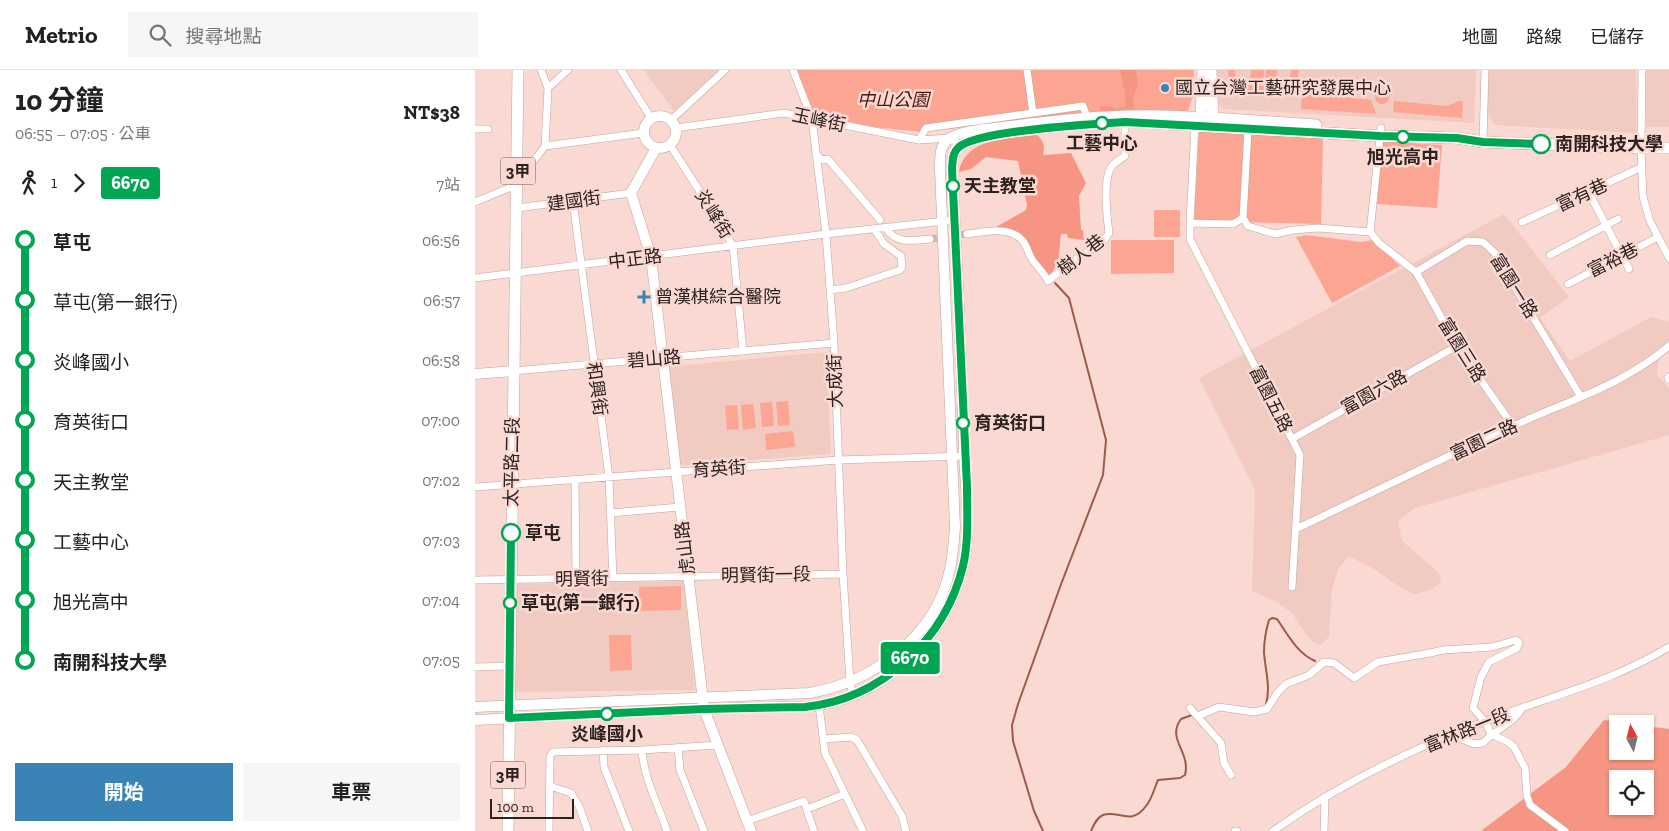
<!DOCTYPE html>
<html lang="zh-TW">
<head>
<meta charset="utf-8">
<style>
	:root { --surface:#fff; --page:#f6f6f6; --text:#222; --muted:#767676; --line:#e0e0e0; --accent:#3983b7 }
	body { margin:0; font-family:"Zilla Slab","Noto Sans TC",serif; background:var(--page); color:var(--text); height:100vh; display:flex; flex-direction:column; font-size:19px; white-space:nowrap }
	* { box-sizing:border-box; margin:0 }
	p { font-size:16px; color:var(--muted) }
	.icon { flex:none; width:28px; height:28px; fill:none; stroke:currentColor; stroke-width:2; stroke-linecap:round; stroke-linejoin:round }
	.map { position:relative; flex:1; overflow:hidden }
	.panel { display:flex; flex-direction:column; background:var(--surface); width:475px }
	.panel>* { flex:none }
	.badge { padding:0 10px; border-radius:4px; font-size:18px; line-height:32px }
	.needle { width:32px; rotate:353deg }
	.controls { position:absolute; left:1134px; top:645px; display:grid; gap:10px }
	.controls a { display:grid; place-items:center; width:45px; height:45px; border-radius:0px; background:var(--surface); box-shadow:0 1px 4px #0004; font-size:25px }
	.scale { position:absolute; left:15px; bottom:12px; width:84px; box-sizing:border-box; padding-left:5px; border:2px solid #2d221f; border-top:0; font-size:14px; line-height:18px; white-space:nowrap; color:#2d221f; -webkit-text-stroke:4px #fad9d2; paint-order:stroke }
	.map>.badge { position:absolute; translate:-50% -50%; box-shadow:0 0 0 2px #fff }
	.legs { display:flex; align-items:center; gap:8px; height:55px; padding:0 15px; font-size:16px }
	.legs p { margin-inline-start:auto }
	.overview { display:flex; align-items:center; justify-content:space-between; height:85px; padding:0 15px }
	h1 { font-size:28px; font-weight:700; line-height:38px }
	.button { display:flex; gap:10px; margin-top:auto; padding:10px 15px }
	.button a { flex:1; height:58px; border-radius:0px; background:var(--accent); color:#fff; font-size:20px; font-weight:700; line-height:58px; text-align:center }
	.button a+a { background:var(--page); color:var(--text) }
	ul { padding:0 15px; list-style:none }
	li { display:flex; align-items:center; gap:18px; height:60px; font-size:19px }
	li i { display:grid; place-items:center; width:8px; height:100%; margin:0 6px; background:currentColor }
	li i::after { content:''; width:12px; height:12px; margin:-6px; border:4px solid; border-radius:50%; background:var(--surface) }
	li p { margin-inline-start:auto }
	li:first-child i { background:linear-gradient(#0000 50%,currentColor 0) }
	li:last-child i { background:linear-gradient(currentColor 50%,#0000 0) }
	header { display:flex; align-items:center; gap:30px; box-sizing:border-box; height:70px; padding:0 25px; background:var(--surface); border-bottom:1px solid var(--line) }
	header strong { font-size:24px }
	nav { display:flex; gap:28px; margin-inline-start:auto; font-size:18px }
	.search { width:350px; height:45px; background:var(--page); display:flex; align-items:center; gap:12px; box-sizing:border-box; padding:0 18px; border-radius:0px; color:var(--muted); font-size:19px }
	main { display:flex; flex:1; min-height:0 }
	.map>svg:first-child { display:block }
	.built { fill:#f1cac1 }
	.green { fill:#fda593 }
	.forest { fill:#f59582; fill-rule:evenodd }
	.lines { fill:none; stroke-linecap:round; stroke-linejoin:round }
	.stream { stroke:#9e5a4c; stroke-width:2 }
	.street-tunnel { stroke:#d1b4ae; stroke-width:7; stroke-dasharray:7 3.5; stroke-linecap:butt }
	.street-casing { stroke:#c1a39c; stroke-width:8 }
	.secondary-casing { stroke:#c1a39c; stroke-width:11 }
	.primary-casing { stroke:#c1a39c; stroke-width:12 }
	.street { stroke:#fff; stroke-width:7 }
	.secondary { stroke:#fff; stroke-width:10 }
	.primary { stroke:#fff; stroke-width:11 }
	.line-1-casing { stroke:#fff; stroke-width:11 }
	.line-1 { stroke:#00a651; stroke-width:8 }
	.poi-dot { fill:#3983b7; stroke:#fad9d2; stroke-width:2 }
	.stop-1-dot { fill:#fff; stroke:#00a651; stroke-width:2.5 }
	.labels { text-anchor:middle; stroke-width:5; stroke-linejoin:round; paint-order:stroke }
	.shield { fill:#fad9d2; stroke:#6a5955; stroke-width:1 }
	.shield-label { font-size:16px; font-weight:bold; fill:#2d221f }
	.poi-label { font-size:18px; fill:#2d221f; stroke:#fad9d2; text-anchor:start }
	.park-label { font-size:18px; font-style:italic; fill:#4f140a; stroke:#fad9d2 }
	.street-label { font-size:18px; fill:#2d221f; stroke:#fad9d2 }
	.stop-label { font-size:18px; font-weight:bold; fill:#2d221f; stroke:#fad9d2; text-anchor:start }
</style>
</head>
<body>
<header>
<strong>Metrio</strong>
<div class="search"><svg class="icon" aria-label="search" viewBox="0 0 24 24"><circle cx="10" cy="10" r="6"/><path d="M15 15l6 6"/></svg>搜尋地點</div>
<nav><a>地圖</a><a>路線</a><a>已儲存</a></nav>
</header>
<main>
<section class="panel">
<div class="overview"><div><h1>10 分鐘</h1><p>06:55 – 07:05 · 公車</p></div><b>NT$38</b></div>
<div class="legs"><svg class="icon" aria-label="walk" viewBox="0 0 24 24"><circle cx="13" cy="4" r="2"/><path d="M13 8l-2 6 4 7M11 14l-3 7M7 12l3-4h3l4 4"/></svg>1<svg class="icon" aria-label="forward" viewBox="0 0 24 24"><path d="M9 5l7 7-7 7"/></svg><b class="badge" style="background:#00a651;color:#fff">6670</b><p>7站</p></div>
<ul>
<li><i style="color:#00a651"></i><b>草屯</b><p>06:56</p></li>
<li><i style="color:#00a651"></i><span>草屯(第一銀行)</span><p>06:57</p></li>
<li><i style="color:#00a651"></i><span>炎峰國小</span><p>06:58</p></li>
<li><i style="color:#00a651"></i><span>育英街口</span><p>07:00</p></li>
<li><i style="color:#00a651"></i><span>天主教堂</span><p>07:02</p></li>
<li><i style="color:#00a651"></i><span>工藝中心</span><p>07:03</p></li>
<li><i style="color:#00a651"></i><span>旭光高中</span><p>07:04</p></li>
<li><i style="color:#00a651"></i><b>南開科技大學</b><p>07:05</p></li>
</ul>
<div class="button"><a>開始</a><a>車票</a></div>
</section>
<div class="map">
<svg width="1194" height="761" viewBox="0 0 1194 761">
	<rect width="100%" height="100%" fill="#fad9d2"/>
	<path class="built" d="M169,0H244L199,41Z
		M739,0H1001L999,53L748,39L743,33Z
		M1009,0H1161V63L1020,55L1013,44L1009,17Z
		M1171,0H1194V57H1171Z
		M1029,144L1094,227L1065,248L1095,291L1176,247L1194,252V281L1184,287L1182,305L1194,318V365L940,438L923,451L927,471L964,503L966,513L953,521L938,524L923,516L899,499L874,486L863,499L857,520L854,567L845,575L836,571L817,543L802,532L777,521L780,420L724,308Z
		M351,282L356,384L199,396L190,297Z
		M209,511L220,620L39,622L40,514Z"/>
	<path class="green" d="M322,0H719L718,26L713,41H626L449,62L397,57L365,50L338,41Z
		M753,0H760L761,9L769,15L808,17L815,10L816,0H824C822,34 784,22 762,20L755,11Z
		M776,0H789L788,14H775Z
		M791,0H802L801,15L790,14Z
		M900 27a7 7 0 1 1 14 0a7 7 0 1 1-14 0Z
		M827,23L896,30L901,44L826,39Z
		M919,31L972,36L984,31H988L987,48L918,42Z
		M724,60L848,66L846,154L719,151Z
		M906,71L967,75L962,138L902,134Z
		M679,140H705V167H679Z
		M831,165L886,172L897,170L925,196L857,233L821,167Z
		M636,170H699V203L636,204Z
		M313,331L315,355L303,356L301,332Z
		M297,332L299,356L287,357L285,333Z
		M278,334L281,358L268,360L266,335Z
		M262,335L264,359L252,360L250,336Z
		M318,361L320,377L291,380L290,364Z
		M206,516V540L164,541V517Z
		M134,565H156L157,600L135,601Z"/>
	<path class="forest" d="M645,0H660C668,20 655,19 659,39L626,41L625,36L638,37L641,39L650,37C652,30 647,9 645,0Z
		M562,65C569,71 570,77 568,85L596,83L611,113L604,126L606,160H608L609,170L593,168L592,164H586C584,177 586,199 572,206L541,165L516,160L551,140L552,135L543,91L511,87L496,99L484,102C490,67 536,68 562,65Z
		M1129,650L1155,654H1142V681H1170V656L1194,659V761H1006L1091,697ZM1142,709H1170V736H1142Z"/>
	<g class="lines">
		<path class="stream" d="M791,634C796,616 790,600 789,582C789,571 791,560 794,550L797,548L802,549C813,565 822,583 840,591
			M568,761L559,741L538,671L537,655L543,634L585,517L628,405L631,370L594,228L580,213
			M616,761C619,755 621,748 628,745C642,739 656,757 671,736C677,729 679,719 683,710L705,708L710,705C716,682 691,669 706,649L717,645"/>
		<path class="street-tunnel" d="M455,169L492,164"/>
		<defs>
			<path id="street" d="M66,0L73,18L70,76
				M146,0L176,48
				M318,0L337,49L351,164L359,273L368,504L375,612L378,625
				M552,0L558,43
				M1167,0L1166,78L1168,127L1175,151L1194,188
				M73,18L93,0
				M196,50L250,0
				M720,56L715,153L758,154L768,148L773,59
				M201,58L309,43L444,70L475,68L485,76
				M0,59H13
				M444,70L451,58L608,36L612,47V54
				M1008,72L1010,0
				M195,75L240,145L258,176L268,281
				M341,85L348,90L353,89L405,150
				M1114,123L1154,199
				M98,131L134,407L138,508
				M0,132L34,118L43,112L70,76L168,63
				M42,138L156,123
				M768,148L773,156L800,164L818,160L843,158L895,162L904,173L941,202L982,276L1038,356
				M1047,152L1167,97
				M715,153V169L825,385L817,517
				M411,158C421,175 438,170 455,169
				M895,162L906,58
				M492,164C509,162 535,155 548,171C552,176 553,183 557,189C562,197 569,202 573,211L598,191L627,173L634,163C632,147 627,109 637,96C640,92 646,89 650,86V48
				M1075,185L1143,149
				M941,202L992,171L1008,172L1019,182L1106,327
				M0,208L351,164L479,150
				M1093,214L1183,167
				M355,220L371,218L425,200L427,197L426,186L409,174L400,160
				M38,301L359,273
				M1194,307L1193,308L1194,309
				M817,369L982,276
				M100,409L101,509
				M0,417L364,390L489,386
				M135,443L205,437
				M821,459C892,425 964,390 1036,357C1089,332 1149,315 1194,276
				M0,510L368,504
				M0,597L35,596
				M344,635L350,683L388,761
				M715,638L746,673L749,693L756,705
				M723,646L744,637L779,642L792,639L803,622L811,614L834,605L849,592L859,593L879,608L903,592L955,583L968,580L1017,577L1041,570L1044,573L1042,578L1014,592L1006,607L998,638L1010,651L1016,664L1033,672L1039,677L1050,698L1052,726L1055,735L1090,761
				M977,665L999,674L1008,673C1020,659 1040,653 1048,637
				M349,669L376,667L382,670L427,746L431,761
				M203,677L205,700L229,761
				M128,680L129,697L154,761
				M167,680C169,709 183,734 192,761
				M75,716L96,723L104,736L113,761
				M332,739L370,724
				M272,751L329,731L339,761
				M74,761L75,686L78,682L167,680L243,675
				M760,761H762
				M798,761C863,715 936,679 1011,651C1072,627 1137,612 1194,577
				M849,761L850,727"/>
			<path id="secondary" d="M169 62a16 16 0 1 1 32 0a16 16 0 1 1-32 0Z
				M619,54L650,52L720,56
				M181,78L156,123L176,187L229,639L276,761
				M0,304L38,301
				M0,637L335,623C400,611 461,566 475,499C478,485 479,471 480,457L465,99C465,87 464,75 475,68C488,60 513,59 527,57C595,48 664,41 732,48
				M0,650C77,646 153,642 230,639C256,638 281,638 307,637C319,637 332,638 345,635C415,622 472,564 488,496C497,458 490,418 489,381C487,287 482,192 477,98C478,90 477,82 484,77C500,64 570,58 592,56"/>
			<path id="primary" d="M736,0L738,56
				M738,48L841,55
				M720,56L905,66L982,68L1008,72L1166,78H1194
				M720,56L726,47L728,0
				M33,761L43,0"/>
		</defs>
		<use href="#street" class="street-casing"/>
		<use href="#secondary" class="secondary-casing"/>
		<use href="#primary" class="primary-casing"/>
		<use href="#street" class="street"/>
		<use href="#secondary" class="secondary"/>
		<use href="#primary" class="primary"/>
	</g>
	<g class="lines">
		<defs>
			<path id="line-1" d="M36,463L34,648L229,639L330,637C406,629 470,570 488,496C494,471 492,442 492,416L477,98C478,90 477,83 484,77C504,60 619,54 650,52L905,66L982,68L1008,72L1066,74"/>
		</defs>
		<use href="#line-1" class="line-1-casing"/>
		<use href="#line-1" class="line-1"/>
	</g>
	<g class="poi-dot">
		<circle cx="690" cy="18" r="5"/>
		<path d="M166.5 219.5h5v5h5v5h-5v5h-5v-5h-5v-5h5z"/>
	</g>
	<g class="stop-1-dot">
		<circle cx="627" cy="53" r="6"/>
		<circle cx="928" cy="67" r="6"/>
		<circle cx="1066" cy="74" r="9"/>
		<circle cx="478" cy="116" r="6"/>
		<circle cx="488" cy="353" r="6"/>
		<circle cx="36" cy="463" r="9"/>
		<circle cx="35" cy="533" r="6"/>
		<circle cx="132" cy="644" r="6"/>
	</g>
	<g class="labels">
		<g class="shield">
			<rect x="25.5" y="87.5" width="35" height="27" rx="4"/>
			<rect x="15.5" y="691.5" width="35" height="27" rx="4"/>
		</g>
		<g class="shield-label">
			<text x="43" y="107">3甲</text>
			<text x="33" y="711">3甲</text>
		</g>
		<g class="poi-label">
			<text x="700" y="24">國立台灣工藝研究發展中心</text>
			<text x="180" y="233">曾漢棋綜合醫院</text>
		</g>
		<g class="park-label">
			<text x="418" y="36">中山公園</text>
		</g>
		<g class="street-label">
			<text transform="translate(344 50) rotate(12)" y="6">玉峰街</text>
			<text transform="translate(1107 125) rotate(-25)" y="6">富有巷</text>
			<text transform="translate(99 131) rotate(-8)" y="6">建國街</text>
			<text transform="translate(239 144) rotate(58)" y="6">炎峰街</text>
			<text transform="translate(606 185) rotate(-38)" y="6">樹人巷</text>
			<text transform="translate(160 189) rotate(-7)" y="6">中正路</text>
			<text transform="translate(1138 190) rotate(-27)" y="6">富裕巷</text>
			<text transform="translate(1039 216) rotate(58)" y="6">富園一路</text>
			<text transform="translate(987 280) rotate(58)" y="6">富園三路</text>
			<text transform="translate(179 289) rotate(-5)" y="6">碧山路</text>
			<text transform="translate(360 311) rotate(-92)" y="6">大成街</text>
			<text transform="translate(122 319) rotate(82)" y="6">和興街</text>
			<text transform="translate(899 322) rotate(-29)" y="6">富園六路</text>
			<text transform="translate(796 329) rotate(63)" y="6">富園五路</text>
			<text transform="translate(1009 370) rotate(-25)" y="6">富園二路</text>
			<text transform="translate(37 392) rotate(-89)" y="6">太平路二段</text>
			<text transform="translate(244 399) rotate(-4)" y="6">育英街</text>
			<text transform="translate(210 478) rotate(-97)" y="6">虎山路</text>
			<text transform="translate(291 505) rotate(-1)" y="6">明賢街一段</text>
			<text transform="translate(107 509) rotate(-1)" y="6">明賢街</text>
			<text transform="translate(992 660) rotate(-22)" y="6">富林路一段</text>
		</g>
		<g class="stop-label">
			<text x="627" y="79" text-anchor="middle">工藝中心</text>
			<text x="1080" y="80">南開科技大學</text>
			<text x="928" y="93" text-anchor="middle">旭光高中</text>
			<text x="489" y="122">天主教堂</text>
			<text x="499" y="359">育英街口</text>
			<text x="50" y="469">草屯</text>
			<text x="46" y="539">草屯(第一銀行)</text>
			<text x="132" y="670" text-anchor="middle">炎峰國小</text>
		</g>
	</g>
</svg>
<div class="controls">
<a><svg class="needle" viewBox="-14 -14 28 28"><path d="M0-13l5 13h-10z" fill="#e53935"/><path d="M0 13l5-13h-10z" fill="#767676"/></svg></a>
<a><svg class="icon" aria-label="locate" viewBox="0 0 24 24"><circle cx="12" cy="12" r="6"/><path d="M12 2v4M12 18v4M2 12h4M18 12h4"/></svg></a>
</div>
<div class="scale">100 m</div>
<b class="badge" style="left:435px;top:588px;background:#00a651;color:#fff">6670</b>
</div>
</main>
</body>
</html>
